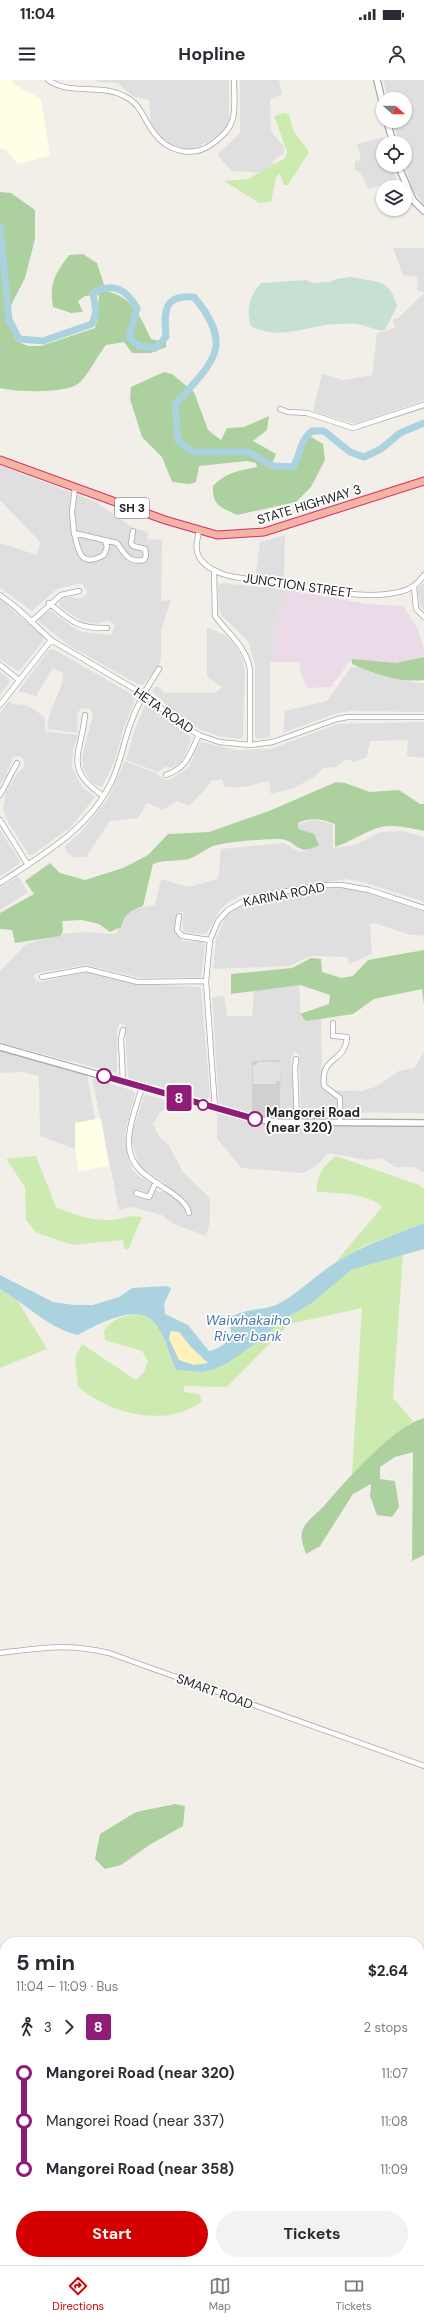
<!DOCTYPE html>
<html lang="en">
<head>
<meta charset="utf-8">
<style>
	:root { --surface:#fff; --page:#f2f2f3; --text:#2b2b33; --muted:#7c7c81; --line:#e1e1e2; --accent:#d40000 }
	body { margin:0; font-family:"DM Sans",sans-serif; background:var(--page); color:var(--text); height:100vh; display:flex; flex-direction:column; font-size:15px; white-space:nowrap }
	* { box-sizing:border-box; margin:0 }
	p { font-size:13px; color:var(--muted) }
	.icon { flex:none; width:22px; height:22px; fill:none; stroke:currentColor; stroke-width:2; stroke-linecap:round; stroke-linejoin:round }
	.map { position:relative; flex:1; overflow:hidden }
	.panel { position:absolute; left:0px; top:1857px; width:424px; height:328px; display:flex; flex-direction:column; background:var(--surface); border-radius:16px 16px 0 0; box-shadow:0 1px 3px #0004 }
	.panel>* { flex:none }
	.badge { padding:0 8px; border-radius:3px; font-size:14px; line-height:26px }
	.needle { width:26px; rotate:111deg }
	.tools { position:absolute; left:376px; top:12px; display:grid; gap:8px }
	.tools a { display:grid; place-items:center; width:36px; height:36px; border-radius:50%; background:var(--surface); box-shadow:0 1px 3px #0004; font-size:20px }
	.map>.badge { position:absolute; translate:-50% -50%; box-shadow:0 0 0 2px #fff }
	.legs { display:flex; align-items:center; gap:6px; height:44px; padding:0 16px; font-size:13px }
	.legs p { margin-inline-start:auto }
	.head { display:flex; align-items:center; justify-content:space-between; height:68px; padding:0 16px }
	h1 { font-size:22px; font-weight:700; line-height:30px }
	.cta { display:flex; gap:8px; margin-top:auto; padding:8px 16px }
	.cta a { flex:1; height:46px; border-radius:24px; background:var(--accent); color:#fff; font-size:16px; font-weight:700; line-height:46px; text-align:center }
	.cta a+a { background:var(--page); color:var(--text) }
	ul { padding:0 16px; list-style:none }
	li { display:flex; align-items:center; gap:14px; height:48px; font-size:15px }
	li i { display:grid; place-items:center; width:6px; height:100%; margin:0 5px; background:currentColor }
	li i::after { content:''; width:10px; height:10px; margin:-5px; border:3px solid; border-radius:50%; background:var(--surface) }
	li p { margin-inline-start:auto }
	li:first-child i { background:linear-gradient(#0000 50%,currentColor 0) }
	li:last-child i { background:linear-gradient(currentColor 50%,#0000 0) }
	.status { display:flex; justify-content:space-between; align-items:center; height:28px; padding:0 20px; background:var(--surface); direction:ltr }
	.status svg { height:11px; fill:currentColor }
	header { display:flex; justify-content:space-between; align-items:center; height:52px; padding:0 16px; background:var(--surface); font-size:18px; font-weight:700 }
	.menu { display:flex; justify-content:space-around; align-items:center; height:56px; border-top:1px solid var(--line); background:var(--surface); font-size:11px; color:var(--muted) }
	.menu a { display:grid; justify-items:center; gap:2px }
	.menu .active { color:var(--accent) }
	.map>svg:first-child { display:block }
	.residential { fill:#e0dfdf }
	.industrial { fill:#ebdbe8 }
	.education { fill:#ffffe5 }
	.religious { fill:#d0d0d0 }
	.grass { fill:#cdebb0 }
	.forest { fill:#add19e }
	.wetland { fill:#c6e0d4 }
	.sand { fill:#fff1ba }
	.parking { fill:#e2e2e2 }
	.water { fill:#aad3df; fill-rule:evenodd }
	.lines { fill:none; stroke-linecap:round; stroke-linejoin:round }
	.river { stroke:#aad3df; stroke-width:7 }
	.minor-casing { stroke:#a9a9a9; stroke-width:6 }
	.tertiary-casing { stroke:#a9a9a9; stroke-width:8 }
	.trunk-casing { stroke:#dc2a67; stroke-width:9 }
	.minor { stroke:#fff; stroke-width:4.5 }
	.tertiary { stroke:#fff; stroke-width:5.5 }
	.trunk { stroke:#f2b4a3; stroke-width:7 }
	.line-1-casing { stroke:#fff; stroke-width:9 }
	.line-1 { stroke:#8f1d78; stroke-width:6 }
	.stop-1-dot { fill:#fff; stroke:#8f1d78; stroke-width:2 }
	.labels { text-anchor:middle; stroke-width:3.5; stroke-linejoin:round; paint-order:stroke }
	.shield { fill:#fff; stroke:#646464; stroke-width:1 }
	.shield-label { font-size:12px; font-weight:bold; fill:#222 }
	.street-label { font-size:13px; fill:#222; stroke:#fff }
	.stop-label { font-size:13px; font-weight:bold; fill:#222; stroke:#fff; text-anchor:start }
	.water-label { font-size:14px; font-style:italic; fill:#4a7aab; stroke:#fff }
</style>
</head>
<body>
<div class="status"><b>11:04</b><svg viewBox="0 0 49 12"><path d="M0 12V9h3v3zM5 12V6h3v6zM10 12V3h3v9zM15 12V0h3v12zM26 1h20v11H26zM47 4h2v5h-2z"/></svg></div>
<header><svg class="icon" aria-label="menu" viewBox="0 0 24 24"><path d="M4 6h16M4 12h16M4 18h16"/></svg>Hopline<svg class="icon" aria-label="person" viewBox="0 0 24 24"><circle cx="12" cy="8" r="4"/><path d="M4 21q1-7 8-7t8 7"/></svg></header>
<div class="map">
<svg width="424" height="2185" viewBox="0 0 424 2185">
	<rect width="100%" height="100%" fill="#f2efe9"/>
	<path class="residential" d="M97,0H229V44L223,53L194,69H180L159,56L151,41L149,20L132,16L118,3L96,2Z
		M240,0H279L282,14L270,20L271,51L284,67V74L273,80L272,93L232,91L217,75L240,53Z
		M383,0H424V125L412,108L405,85V63H399L393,41H405V19H388Z
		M385,57L387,63H383V85H392L397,101L368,109L361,93L355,90V81L361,80L357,64Z
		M393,168H424V212L417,211L418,197L403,195Z
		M424,213V321L355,344L313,331L322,294L343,300L372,295L377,253L395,248L393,239L398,238Z
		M0,385L96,422L133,448L148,452L147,459L162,460L161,521L171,520L161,551V581L144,604L139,605L70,566L39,542V539L50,530L71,546L82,552L111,555L115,546L111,542L108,540L97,544L82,541L60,527L59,521L69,517L82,518L86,515L87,511L82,503L57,509L32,531L0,508V463L37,475L40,462L0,420Z
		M285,455L284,500L255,497L260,462Z
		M222,503L290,510L283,525L275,534L274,582H270V657L258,659L255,656V584L248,561L222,536L219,529L218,506Z
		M424,503V531L420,525L418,513V507Z
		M0,519L44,557V560L20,590H16L0,579Z
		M207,547L226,556L234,564L242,577L245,591L243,656L240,659L219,656L201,650L179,636L152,611L157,606L165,613H215L222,607L207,597Z
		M53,569L133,615L135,619L123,650L115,680L102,707L92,703L83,688L82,677L93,635L90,629L82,628L77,633L78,653L47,649L49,635L62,604L63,593L53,588L36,616L18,611L49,570Z
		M351,587H367L416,603H424V632L350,631L334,634L283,653L285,631L327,621Z
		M0,592L9,599V603L0,615Z
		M9,621L12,624L27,625L45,637V651L78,655L73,670L72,687L82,707L95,717L72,746L32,775H29L9,744L3,729L6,711L18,692L24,687V682L23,678L18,676L13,677L6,696L0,704V633Z
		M147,624L190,656L191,660L182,681L172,688L165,687L158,692L126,680L135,649L144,626Z
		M424,642V678L407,676L408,660L370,661L367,677L354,682L346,679L336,687L323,688L314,697L294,708L271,714L269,701L244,707H225L222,699L210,701L209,705L189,726L178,721L162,730L147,723L138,738L110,741L86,777H73L66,771L65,766L81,752L108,719L125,681L157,694L167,701L188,688L199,664L202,662L236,670L271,669L337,644Z
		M316,740L333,744V768L355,765L381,752L401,751L424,757V822L366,803L346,799L253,813L242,815L228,822L220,830L206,854L185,853L183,851V832L180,831L177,833L179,858L182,861L202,862L205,865L201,897L141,898L86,885L37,893L34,895L36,901L41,902L90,891L134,904L201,907L210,1015L207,1020L130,999L128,997L125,946L123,944L120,943L117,949V993L0,963V891L25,865L57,854L86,852L114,854L118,852L120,836L124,831L155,825L161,799L188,807L218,799L221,769L283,763L300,772L308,770L297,755L296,744Z
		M0,750L20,781L19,784L0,796Z
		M18,796L28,812L0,830V808Z
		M343,805L356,807L424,829V856L407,854L375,843L370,844L372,874L349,884L348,877L311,876L289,886L213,889L216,859L225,837L235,827L250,820Z
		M299,903L301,937L321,939L322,1010L362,1011L375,1007L399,991L414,988L424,972V1033L301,1032L299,975L296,972L294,973L291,979L295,1033L291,1038H280L281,981H252V1035L222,1027L219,1024L212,917L224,916L227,936H252L254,910Z
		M0,970L87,994L95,1040L75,1043V1069L40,1056L39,996L21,992L3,993L0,991Z
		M92,998L134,1011L135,1014L125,1052L128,1078L132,1089L139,1096L152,1104L155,1110L160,1112L164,1111L166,1104L139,1086L132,1061V1053L144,1016L147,1015L170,1021L168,1027L159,1033L153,1045L160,1058L168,1064L183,1092L210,1118V1141L206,1156L172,1143L162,1135L132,1127L119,1130Z
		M217,1030L274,1042L424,1043V1092L414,1087H395L382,1078L366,1080L328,1073L316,1086L303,1093L241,1088L217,1058Z"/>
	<path class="industrial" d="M290,510L367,524L403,526L418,549L424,568V582L391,587L350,581L331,607L307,608L300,591V582H274L275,534L283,525Z"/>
	<path class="education" d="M0,0H13V4L41,19L50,76L18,84L6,70L0,68Z
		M101,1038L109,1086L79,1091L75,1069V1043Z"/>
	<path class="religious" d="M281,980L280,1038L252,1035V981Z"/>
	<path class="grass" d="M284,33L289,34L293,50L309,72L288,105H284L280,94L276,97L271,122L259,123L224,101L248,99L285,78L287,71L274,36Z
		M36,1076L56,1127C73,1134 88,1140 107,1140C120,1140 129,1134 142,1137L128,1170L124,1168L123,1160L73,1165L37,1153L26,1140L25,1107L6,1079Z
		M336,1076L419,1105L424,1109V1143L364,1166L335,1183L382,1127C369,1113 334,1113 317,1112C316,1096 323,1086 336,1076Z
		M403,1175L393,1318L413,1341L352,1395L362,1228L289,1244L227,1307L184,1306V1312L199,1314L202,1322C195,1325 187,1331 179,1333C145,1342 103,1329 78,1306L75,1278L82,1264L136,1300L144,1292L148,1281L142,1271L105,1260L104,1251C111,1241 115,1239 126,1236C157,1228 165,1261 173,1284L212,1290L226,1284L262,1259L283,1240L312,1223L351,1190Z
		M0,1209L16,1218L47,1269L0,1288Z"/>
	<path class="forest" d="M0,112L11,113L35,130V159L25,198L8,231L11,248L16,261L28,266H41L95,248L97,240L99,215L85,216L78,221L83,232L71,233L53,227C49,203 55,194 69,175L83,174L97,183L106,211C132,216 141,238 151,259L159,261L166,253V267L151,273H132L124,262L106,265C98,275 87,297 79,303C67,314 15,312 0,308Z
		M164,292L172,294L194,312L208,350L221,360L227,348L244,347L269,336L267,350L253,361L276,374L272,384C300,388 298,378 308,355L323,364L325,380L311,407L296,422L237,435C221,427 212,426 213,406C224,393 240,390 257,387L256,383L247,381L199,386L196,402L190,404L172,402L162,377L142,357L130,319L131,307Z
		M424,577V600C399,603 375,594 352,584V579L396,583Z
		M336,702L345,703L370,712L399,710L420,724H424V751C410,748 396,744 381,747C368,750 350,762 335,767V744C321,739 312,737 298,743V749L314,754L319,765C294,778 299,759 278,759C266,759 221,762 211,767C204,770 197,776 189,779C177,782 165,779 153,784L143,826C131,830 124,834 121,847L110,852L99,844L82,840L62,841L63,851L60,856L15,863L12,850L0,849V833L34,814L25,801L50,783L60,793L85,800L123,788L148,775L168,754L209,752L269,731Z
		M424,870V926L422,909L374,919L353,934L306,941L300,934L329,924L330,915L300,905L231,914V894L292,888L311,878L321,879L322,892L342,898L353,896L368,880Z
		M424,1338V1475L412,1481L413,1372L395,1377L380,1387V1399L395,1401L399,1427L392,1437L377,1435L370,1416L371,1404L353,1414L320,1466L306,1474C303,1465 299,1456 304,1447C308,1440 317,1433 323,1427C347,1400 391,1348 424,1338Z
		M175,1724L185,1726L183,1746L151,1764L121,1785L105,1789L95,1779L100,1754L136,1732Z"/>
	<path class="wetland" d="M351,197C377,203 389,197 397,226L385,250C375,251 368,246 358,244C352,243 346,244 340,244C309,244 281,262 251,246C246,230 249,216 261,203L306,200L313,203L330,202L336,199Z"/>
	<path class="sand" d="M171,1251L179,1252L191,1267L208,1283L194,1285L179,1280L169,1259Z"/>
	<path class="parking" d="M257,982H281L280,1001H276V1004H253V985H257Z"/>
	<path class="water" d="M424,1143V1169L351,1190L312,1223L283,1240L262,1259L226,1284L212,1290L202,1292L177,1290C170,1280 169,1269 164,1259C160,1251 155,1241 147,1237C128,1227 94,1246 78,1255C48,1248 26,1224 0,1209V1195L53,1222L74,1225H93L119,1217L132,1208L168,1206L171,1209L164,1224L165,1234L188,1245L209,1271C217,1270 232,1262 231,1251C230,1246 229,1244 229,1238C247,1227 265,1231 278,1224C299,1213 316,1195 335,1183C363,1165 394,1155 424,1143ZM171,1251L179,1252L191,1267L208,1283L194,1285L179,1280L169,1259Z"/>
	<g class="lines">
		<path class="river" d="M0,146L9,240L19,259L43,261L92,244L96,232L93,213C113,202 126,209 137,228L129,257L139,266L156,268L166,257C164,232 163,214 194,217C237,269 210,283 175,325L178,361L193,372H248L273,386L293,387C302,372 298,363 312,351H324L350,372L364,377L381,369L400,353L424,343"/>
		<defs>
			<path id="minor" d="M48,0C71,16 100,3 124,16C141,24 143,38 154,53C168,72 193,78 212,64C240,45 234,30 234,0
				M280,329L288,332L307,333L353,348L424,325
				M75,408L72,432L74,453L117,463C125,474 128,483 144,480L146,476L145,469L133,466L131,463L133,451
				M199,451C197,461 194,471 201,480C219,502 257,498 282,502C320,508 361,521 399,512C410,510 418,504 424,495
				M74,453C79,472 80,488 104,475L107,467L105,461
				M214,490L215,536C229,555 246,566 250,590V665
				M414,507L416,529L424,537
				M0,515L18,529L51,560L143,614L184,646L199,655L219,662L250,665L273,662L337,639L348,637H424
				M49,523C71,541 78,549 107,548
				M31,542L61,515L79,511
				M0,585L19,600
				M0,625L51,560
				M85,635C81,675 63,688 103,716
				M166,695C188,687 189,675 199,655
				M0,715L17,683
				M0,740L28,785
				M0,803C42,775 88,750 111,703C120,684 123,665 130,645C137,625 147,607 159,589
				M179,836L177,850L182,856L210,860
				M42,897L86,889L138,902L206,901
				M333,943V956L347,957C345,984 320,975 324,1006L340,1018V1042
				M123,950L121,959L123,1002
				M296,979L295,989L297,1042
				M142,1007C135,1032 118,1067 139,1089C145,1096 160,1105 169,1111C176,1116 187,1123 189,1133
				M215,1028L206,901L210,860L218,841L228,830L251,817L323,805H342L369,810L424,828
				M136,1113L149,1117L156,1102
				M0,1573C41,1568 68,1563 109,1573L424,1686"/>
			<path id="tertiary" d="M377,0L383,25
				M387,41L393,63
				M398,85L413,120L424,131
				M0,967L255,1039L277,1042L424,1043"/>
			<path id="trunk" d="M0,380L165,440L217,455L264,452L424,401"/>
		</defs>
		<use href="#minor" class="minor-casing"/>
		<use href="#tertiary" class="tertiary-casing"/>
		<use href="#trunk" class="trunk-casing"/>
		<use href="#minor" class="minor"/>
		<use href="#tertiary" class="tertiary"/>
		<use href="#trunk" class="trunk"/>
	</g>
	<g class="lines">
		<defs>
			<path id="line-1" d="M104,996L255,1039"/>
		</defs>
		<use href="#line-1" class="line-1-casing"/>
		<use href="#line-1" class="line-1"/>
	</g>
	<g class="stop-1-dot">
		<circle cx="104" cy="996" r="7"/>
		<circle cx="203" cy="1025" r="5"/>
		<circle cx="255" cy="1039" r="7"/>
	</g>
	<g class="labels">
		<rect class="shield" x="115" y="418" width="34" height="20" rx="3"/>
		<g class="shield-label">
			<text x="132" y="432">SH 3</text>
		</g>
		<g class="street-label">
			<text transform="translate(309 424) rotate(-17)" y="5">STATE HIGHWAY 3</text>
			<text transform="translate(298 505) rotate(8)" y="5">JUNCTION STREET</text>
			<text transform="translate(164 630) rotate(35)" y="5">HETA ROAD</text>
			<text transform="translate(284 814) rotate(-11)" y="5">KARINA ROAD</text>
			<text transform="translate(215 1611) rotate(20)" y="5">SMART ROAD</text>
		</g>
		<g class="stop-label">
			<text x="266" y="1037">Mangorei Road<tspan x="266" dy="15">(near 320)</tspan></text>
		</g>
		<g class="water-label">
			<text x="248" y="1245">Waiwhakaiho<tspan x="248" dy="16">River bank</tspan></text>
		</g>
	</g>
</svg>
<div class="tools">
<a><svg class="needle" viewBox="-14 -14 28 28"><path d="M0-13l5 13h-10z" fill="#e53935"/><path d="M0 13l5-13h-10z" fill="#7c7c81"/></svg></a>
<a><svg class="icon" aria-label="locate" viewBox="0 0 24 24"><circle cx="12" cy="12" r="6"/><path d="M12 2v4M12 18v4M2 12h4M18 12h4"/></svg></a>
<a><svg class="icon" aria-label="layers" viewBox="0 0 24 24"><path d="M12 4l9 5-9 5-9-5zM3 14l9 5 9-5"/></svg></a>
</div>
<b class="badge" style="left:179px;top:1018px;background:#8f1d78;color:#fff">8</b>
<section class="panel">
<div class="head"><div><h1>5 min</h1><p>11:04 – 11:09 · Bus</p></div><b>$2.64</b></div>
<div class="legs"><svg class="icon" aria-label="walk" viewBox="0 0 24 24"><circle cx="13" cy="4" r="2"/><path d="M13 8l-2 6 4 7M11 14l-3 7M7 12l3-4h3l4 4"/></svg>3<svg class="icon" aria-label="forward" viewBox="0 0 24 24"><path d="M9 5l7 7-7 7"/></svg><b class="badge" style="background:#8f1d78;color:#fff">8</b><p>2 stops</p></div>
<ul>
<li><i style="color:#8f1d78"></i><b>Mangorei Road (near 320)</b><p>11:07</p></li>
<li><i style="color:#8f1d78"></i><span>Mangorei Road (near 337)</span><p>11:08</p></li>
<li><i style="color:#8f1d78"></i><b>Mangorei Road (near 358)</b><p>11:09</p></li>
</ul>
<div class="cta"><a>Start</a><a>Tickets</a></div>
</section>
</div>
<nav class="menu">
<a class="active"><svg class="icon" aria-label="directions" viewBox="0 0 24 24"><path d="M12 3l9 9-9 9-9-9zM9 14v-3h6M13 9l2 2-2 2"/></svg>Directions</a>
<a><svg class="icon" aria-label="map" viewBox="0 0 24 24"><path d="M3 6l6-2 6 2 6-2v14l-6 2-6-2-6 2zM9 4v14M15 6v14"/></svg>Map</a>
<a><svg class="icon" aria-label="tickets" viewBox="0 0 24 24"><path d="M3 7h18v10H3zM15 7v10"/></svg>Tickets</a>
</nav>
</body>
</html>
